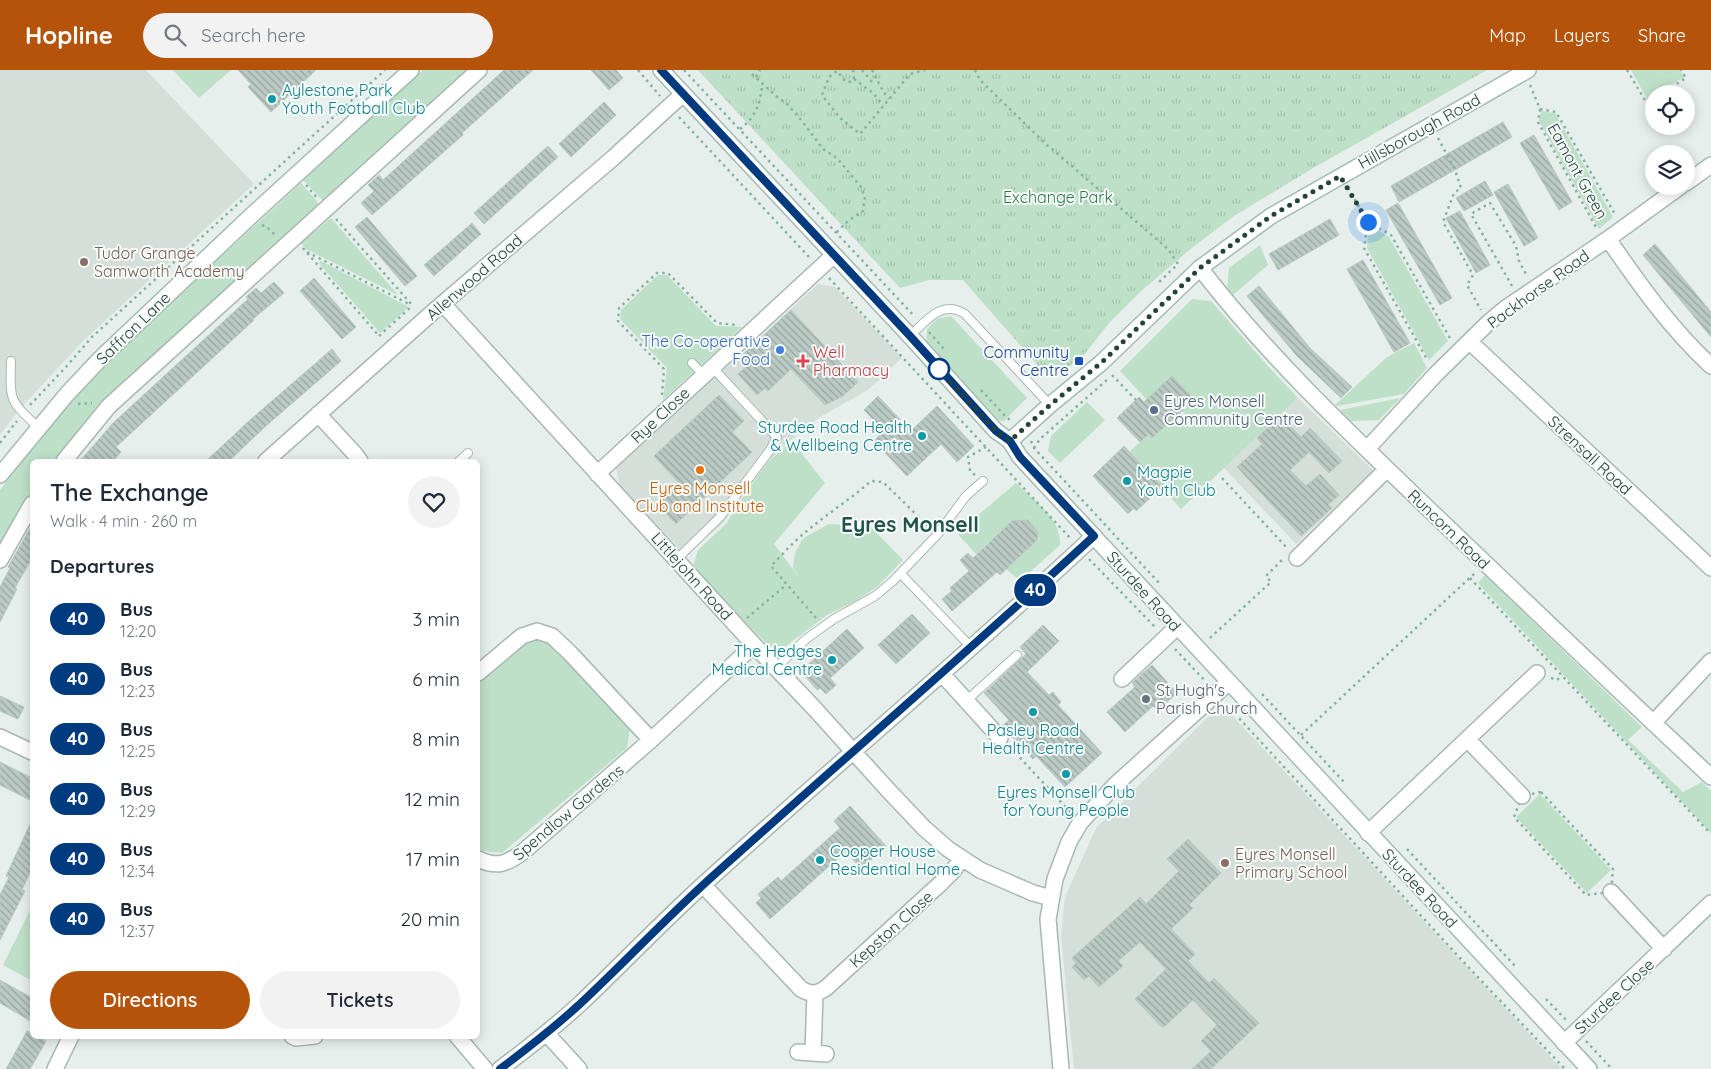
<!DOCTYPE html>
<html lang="en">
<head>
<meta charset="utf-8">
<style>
	:root { --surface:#fff; --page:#f2f2f3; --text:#1f2937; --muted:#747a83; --accent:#b45309 }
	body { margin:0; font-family:Quicksand,sans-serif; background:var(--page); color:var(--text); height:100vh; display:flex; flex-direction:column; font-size:19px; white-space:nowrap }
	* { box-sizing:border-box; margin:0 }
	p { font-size:16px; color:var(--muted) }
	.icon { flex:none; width:28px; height:28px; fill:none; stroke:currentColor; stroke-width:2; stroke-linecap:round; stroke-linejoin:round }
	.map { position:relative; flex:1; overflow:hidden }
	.details { position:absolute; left:30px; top:389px; width:450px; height:580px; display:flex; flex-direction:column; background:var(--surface); border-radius:8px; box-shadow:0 2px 12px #0003 }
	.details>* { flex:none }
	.badge { padding:0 10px; border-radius:16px; font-size:18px; line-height:32px }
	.controls { position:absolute; left:1645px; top:15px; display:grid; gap:10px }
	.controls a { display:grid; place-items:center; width:50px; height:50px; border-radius:50%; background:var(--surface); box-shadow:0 2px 12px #0003; font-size:25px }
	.you { position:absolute; width:25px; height:25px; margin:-12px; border:4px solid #fff; border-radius:50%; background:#1a73e8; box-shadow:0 0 0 8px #1a73e833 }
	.map>.badge { position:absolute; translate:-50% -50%; box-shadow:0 0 0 2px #fff }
	h2 { padding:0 20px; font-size:19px; line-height:45px }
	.round { display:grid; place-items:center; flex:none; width:52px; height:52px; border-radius:26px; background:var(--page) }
	.headline { display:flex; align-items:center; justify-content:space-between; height:85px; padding:0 20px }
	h1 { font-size:24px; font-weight:600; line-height:38px }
	.cta { display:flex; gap:10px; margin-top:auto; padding:10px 20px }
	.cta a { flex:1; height:58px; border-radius:30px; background:var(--accent); color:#fff; font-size:20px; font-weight:600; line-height:58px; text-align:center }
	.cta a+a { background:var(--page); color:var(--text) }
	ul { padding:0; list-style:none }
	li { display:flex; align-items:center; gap:15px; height:60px; padding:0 20px }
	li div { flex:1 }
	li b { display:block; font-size:19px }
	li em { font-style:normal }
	li .badge { min-width:55px; font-weight:700; text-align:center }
	header { display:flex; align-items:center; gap:30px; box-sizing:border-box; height:70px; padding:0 25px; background:var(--accent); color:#fff }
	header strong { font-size:24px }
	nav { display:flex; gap:28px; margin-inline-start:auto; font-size:18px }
	.search { width:350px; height:45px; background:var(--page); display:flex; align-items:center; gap:12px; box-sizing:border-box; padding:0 18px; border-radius:28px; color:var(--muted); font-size:19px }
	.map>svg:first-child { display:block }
	.built { fill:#d4dfda }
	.green { fill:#bfe0c8 }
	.park { fill:url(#park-tufts) }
	.building { fill:url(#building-back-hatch); stroke:#b8c9c2 }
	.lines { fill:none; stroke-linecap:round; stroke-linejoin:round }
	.lane-casing { stroke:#a8b8b2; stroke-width:10 }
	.street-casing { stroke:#a8b8b2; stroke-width:18 }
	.secondary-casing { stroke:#a4bbb3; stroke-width:18 }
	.path { stroke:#86b3a5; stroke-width:2.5; stroke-dasharray:2.5 4; stroke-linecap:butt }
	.lane { stroke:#fff; stroke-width:8 }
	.street { stroke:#fff; stroke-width:15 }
	.secondary { stroke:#fff; stroke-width:15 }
	.line-casing { stroke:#fff; stroke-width:11 }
	.line { stroke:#003b80; stroke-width:8 }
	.walk { stroke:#24423a; stroke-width:5; stroke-dasharray:0 9 }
	.culture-dot { fill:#0f9aa8; stroke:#f7fbf9; stroke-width:2 }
	.education-dot { fill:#8d6e63; stroke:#f7fbf9; stroke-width:2 }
	.shop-dot { fill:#3f7fe0; stroke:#f7fbf9; stroke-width:2 }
	.health-dot { fill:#e0444e; stroke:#f7fbf9; stroke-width:2 }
	.transit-dot { fill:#1a4fb4; stroke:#f7fbf9; stroke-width:2 }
	.stop-dot { fill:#fff; stroke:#003b80; stroke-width:2.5 }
	.service-dot { fill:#5c6f8a; stroke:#f7fbf9; stroke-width:2 }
	.food-dot { fill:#e8710a; stroke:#f7fbf9; stroke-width:2 }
	.worship-dot { fill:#6b7280; stroke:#f7fbf9; stroke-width:2 }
	.labels { text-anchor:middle; stroke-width:4; stroke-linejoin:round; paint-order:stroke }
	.culture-label { font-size:16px; fill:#0d838f; stroke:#f7fbf9; text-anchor:start }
	.street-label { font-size:16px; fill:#24423a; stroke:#f7fbf9 }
	.park-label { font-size:16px; fill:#2d7a4b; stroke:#f7fbf9 }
	.education-label { font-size:16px; fill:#785e54; stroke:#f7fbf9; text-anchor:start }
	.shop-label { font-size:16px; fill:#366cbe; stroke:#f7fbf9; text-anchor:end }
	.health-label { font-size:16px; fill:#be3a42; stroke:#f7fbf9; text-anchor:start }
	.transit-label { font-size:16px; fill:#164399; stroke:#f7fbf9; text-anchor:end }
	.service-label { font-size:16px; fill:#4e5e75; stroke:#f7fbf9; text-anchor:start }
	.food-label { font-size:16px; fill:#c56008; stroke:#f7fbf9 }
	.worship-label { font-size:16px; fill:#5b616d; stroke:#f7fbf9; text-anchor:start }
	.district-label { font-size:21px; font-weight:bold; fill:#1f5548; stroke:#f7fbf9 }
</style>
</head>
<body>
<header>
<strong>Hopline</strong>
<div class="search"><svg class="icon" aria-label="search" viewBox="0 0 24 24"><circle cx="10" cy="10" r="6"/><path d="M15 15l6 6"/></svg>Search here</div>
<nav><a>Map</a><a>Layers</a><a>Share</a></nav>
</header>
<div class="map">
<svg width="1711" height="999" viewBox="0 0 1711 999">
	<defs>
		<pattern id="park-tufts" width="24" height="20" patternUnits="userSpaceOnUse" patternTransform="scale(1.25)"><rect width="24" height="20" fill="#bfe0c8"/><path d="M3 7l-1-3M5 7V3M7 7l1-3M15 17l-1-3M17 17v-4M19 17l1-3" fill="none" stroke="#a4c1ad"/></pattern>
		<pattern id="building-back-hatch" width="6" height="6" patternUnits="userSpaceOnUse" patternTransform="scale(1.25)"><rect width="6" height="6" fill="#bbcac4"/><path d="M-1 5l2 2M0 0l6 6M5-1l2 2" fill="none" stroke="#98a6a0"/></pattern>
	</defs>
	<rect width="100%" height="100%" fill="#e6efeb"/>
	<path class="built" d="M0,0H146L254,114L84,270L17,342L0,365Z
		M818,214L835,217L902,288L868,320L820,347L785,375L768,392L750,414L726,449L719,457L691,479H680L620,416L616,398L704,315L737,289Z
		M1298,328L1374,401L1296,474L1224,398Z
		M1215,640L1229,642L1562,999H1074L1061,866L1065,827L1096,758Z"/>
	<path class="green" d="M173,0H231L199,28Z
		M423,0H469L324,132L303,110Z
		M1631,0H1680L1684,7L1647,29Z
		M1541,41L1555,43L1613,147L1599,159L1539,51Z
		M301,113L321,136L136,302L69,372L55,391H32V422L0,472V420L51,353L104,295Z
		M331,148L398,225L306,179L301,173Z
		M1369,155L1389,167L1448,271L1429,290L1367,178Z
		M1260,175L1268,195L1233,225L1227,218L1229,198Z
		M321,191L409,237L380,263L319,193Z
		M658,205H667L716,256L742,257L663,330L667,298L620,249L621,240Z
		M1192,229L1211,231L1267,295L1298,328L1181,439L1129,382L1149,364L1152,368L1174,347L1182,355L1189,349L1182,341L1184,339L1181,335L1147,330L1120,301Z
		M951,246L1027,328L1004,351L995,350L926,274L927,259L937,249Z
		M1414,273L1427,298L1404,324L1337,336L1335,335L1387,287Z
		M1400,328L1379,350L1351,351L1340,340Z
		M1087,332L1105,350L1060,393L1048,381L1051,366Z
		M792,371L825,413L774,474L803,512L793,498L795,483L802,470L807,466L829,454L843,455L858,465L868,454L903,490L879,515L858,530L827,545L786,576H769L692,500L698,480L726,454L749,418L768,392Z
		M1016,413C1034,430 1061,448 1060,475L1020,511L1006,499L1037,470L1038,462L1011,452L976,484L957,463Z
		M1485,505L1642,657L1628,670L1683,722L1702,712L1711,721V763L1478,513Z
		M537,568L553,574L630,658L627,678L502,783L481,781L478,779V611L524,570Z
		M1540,724L1611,800L1587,823L1516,747Z
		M32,836V911L3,895Z"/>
	<path class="park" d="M698,0H1487L1315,97L1234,146L1193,177L1140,222L1110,252L1083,286L1068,297L1053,302L1042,300L963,210H929L900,218Z"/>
	<path class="building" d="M238,0H316L271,42L248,17L251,14Z
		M504,0H533L462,63L463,65L372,145L361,133L374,121L368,115L379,105L383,110Z
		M591,0H616L623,8L609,20Z
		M604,32L616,45L571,87L559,74Z
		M1503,52L1512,67L1399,132L1391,116Z
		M1534,65L1572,132L1559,140L1520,73Z
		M548,76L558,87L484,154L474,143Z
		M1485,111L1493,125L1464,141L1456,128Z
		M1508,114L1538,168L1524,176L1494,122Z
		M1398,133L1452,228L1440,235L1386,140Z
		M1460,141L1490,195L1476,203L1446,148Z
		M367,147L417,206L405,216L355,157Z
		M1330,149L1339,165L1278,200L1269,184Z
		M472,153L481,164L434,206L424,195Z
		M1655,174L1711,242V267L1643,185Z
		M1363,190L1410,273L1394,282L1347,199Z
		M314,208L356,257L342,269L300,221Z
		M274,212L284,223L253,249L254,250L116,377L121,382L113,391H80L113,353L248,229L246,227L256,218L261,223Z
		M1259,216L1310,278L1352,317L1341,328L1296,285L1247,226Z
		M791,240L858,312L843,326L825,335L791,299L768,321L765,318L757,325L738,304L747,296L739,288Z
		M332,279L341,291L267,355L229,391H206L250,350Z
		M1172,306L1191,326L1181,335L1184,339L1152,368L1149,364L1140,372L1117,348L1139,327L1144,332Z
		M719,325L744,351L732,362L752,382L676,454L657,434L679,413L654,386Z
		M878,326L911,361L937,336L974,376L957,392L941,374L907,406L874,371L884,361L864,340Z
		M1280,346L1301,367L1310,358L1342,391L1329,403L1309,382L1290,400L1306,416L1320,404L1339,425L1328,435L1332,438L1301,466L1237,397L1262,374L1257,368Z
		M1124,376L1162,417L1136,441L1134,438L1128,444L1093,406Z
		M1028,450L1038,462L1037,470L1000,505L997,502L952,541L942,529L952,521L950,518L969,501L960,490L968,483L973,488L1012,451Z
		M32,455V488L15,518L17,519L0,552V517L10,498L8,497Z
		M912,544L930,563L896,594L878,575Z
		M1043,555L1059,571L1027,602L1049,625L1053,622L1061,632L1058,635L1102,683L1065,717L1036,686L1033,689L1002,656L1009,650L984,623L1026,584L1020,577Z
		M847,559L864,578L830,608L836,615L826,624L820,618L817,620L801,601Z
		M1152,595L1177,623L1158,640L1153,636L1125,662L1107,642L1135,617L1132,613Z
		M0,626L24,637L18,649L0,641Z
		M0,692L32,708V731L0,715Z
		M850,736L886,776L861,799L846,781L770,849L756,833L761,828L758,824L778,807L781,811L840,758L834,751Z
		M32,750V798L22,820L25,821L0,870V825L9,807L6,806Z
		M1188,769L1221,803L1189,835L1193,838L1171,859L1195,884L1188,891L1209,913L1214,908L1259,953L1211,999H1192L1211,981L1201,971L1217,955L1193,930L1163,958L1135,929L1166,899L1140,872L1118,891L1123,896L1099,917L1089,906L1084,910L1072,897L1076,893L1072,888L1140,827L1146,834L1179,801L1167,789Z
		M0,910L32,928V952L0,933Z
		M27,961L32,963V966H38L46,971L36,989L30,999H6Z"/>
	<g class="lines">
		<defs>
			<path id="lane" d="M910,266C926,251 942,229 965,244L1050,335
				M11,291C10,332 9,330 39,358
				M692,293L704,305
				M459,391L468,383
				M677,489L720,447L770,380L777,367L712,297
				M901,504L971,577
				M776,598L806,569L834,549L875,526L893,511L937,465L966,426L983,411
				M966,631L1017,585"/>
			<path id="street" d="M1686,113L1711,95
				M1608,169C1640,215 1670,258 1711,296
				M1200,198C1270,289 1354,367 1437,447C1528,534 1619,621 1711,707
				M443,234L754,575L814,638L888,720L924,758L948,779L980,800L1033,823L1051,828
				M1470,272L1711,498
				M318,344L355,384L360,391
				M1367,379L1436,304L1488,253L1506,238L1608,169L1681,116
				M64,391L109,336L479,0
				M266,391L434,241L613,88L683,24
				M597,404L834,185
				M1297,488L1387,399
				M0,490L32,434
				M478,603L522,566L537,561L552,566L570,583L651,670
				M942,604L1000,668
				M1122,609L1177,557
				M1653,653L1711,591
				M0,667L32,682
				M1467,669L1522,726
				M1368,763L1537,603
				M478,789C497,798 506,794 523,782L651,670L754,575
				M703,815L801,919C811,925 817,924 826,918L941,813L953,801L961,789
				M1611,822L1664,879
				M546,963L579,999
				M292,966L296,968L315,966
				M457,966L485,999
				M1564,973L1711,833
				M798,982L826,984
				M813,983L815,924
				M55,999L71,966
				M500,999C528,978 555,957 581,933C623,893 662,852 705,813C834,696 967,585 1094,466
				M1061,999L1048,849L1055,809L1069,772L1080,753L1115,715L1228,613"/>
			<path id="secondary" d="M661,0L910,266L996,361L1010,371L1020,387L1589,999
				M1010,371L1050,335L1101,293L1200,198L1271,146L1528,0
				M0,405L67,324L102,287L252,145L411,0"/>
		</defs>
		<use href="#lane" class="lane-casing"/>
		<use href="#street" class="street-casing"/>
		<use href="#secondary" class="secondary-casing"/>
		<path class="path" d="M638,0L660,26
			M684,0L915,247
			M853,0L854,9L850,12L845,11L837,1L829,7L822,25L839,47L860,64L910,4L925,0
			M862,0L872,12
			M872,0L883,21L889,29
			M975,0L980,10L1046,74L1168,179L1178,194L1159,212L1161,214
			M1627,0L1646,32L1654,28
			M752,4L776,26L787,34L802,51L823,79L837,88L861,117L865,127L863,141L848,151L836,163
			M756,7L760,0
			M854,9L873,23L883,35
			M1530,15L1540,39L1538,52L1597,159
			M1660,24L1686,8L1681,0
			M1540,39L1556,42L1616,146
			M679,47L810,188
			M740,59C756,47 761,32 762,14
			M1438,68L1455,100L1461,118L1454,123L1443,152L1473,205L1467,215L1481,240
			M306,115L317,128
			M1348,118L1368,152L1391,165L1451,270
			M336,149L413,236
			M1368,152L1364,178L1428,291
			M262,155L267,157L275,165
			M303,178L379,266
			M307,182L411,235
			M829,208L1070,468
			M1512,216L1471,144L1490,133L1516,176L1519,191L1527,206
			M929,262L944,279
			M379,266L412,236
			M1112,305L1136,330
			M981,320L1007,348L1012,351
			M662,325L664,299L618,251L619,238L657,203H668L717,253L737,255
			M78,334L92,333
			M30,335L65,298L92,267L385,0
			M1031,371L1034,378L1161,515
			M0,373L17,351
			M1034,378L1040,369L1108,309
			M975,405L970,401L968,387L986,377
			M1222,408L1288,479
			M1089,489L1156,558
			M1470,508L1711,764
			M747,548L786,515
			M816,548L771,496C783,484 794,471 807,461C828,443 851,429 871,411L883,412L929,457
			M1210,568L1271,512L1266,506L1283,489
			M1175,579L1207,613
			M1551,608L1557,610L1562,605
			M1262,624L1345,713
			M1226,634L1472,901L1565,999
			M1301,665L1475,503
			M1011,678L1071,743
			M1541,722L1613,799L1611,822L1586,825L1514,747L1522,726Z
			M1407,779L1517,898
			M1546,929L1567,951
			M1586,971L1612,999"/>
		<use href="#lane" class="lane"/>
		<use href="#street" class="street"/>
		<use href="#secondary" class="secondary"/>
	</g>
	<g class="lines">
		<defs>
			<path id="line" d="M500,999C528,978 555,957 581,933C626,891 668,846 714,805C840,692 969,581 1094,466L1020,387L1010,371L996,361L910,266L661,0"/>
		</defs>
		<use href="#line" class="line-casing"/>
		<use href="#line" class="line"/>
		<path class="walk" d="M939,299L996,361L1010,371L1050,335L1101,293L1200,198L1271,146L1340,106L1368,152"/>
	</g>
	<g class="culture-dot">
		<circle cx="272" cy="29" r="5"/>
		<circle cx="922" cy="366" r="5"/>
		<circle cx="1127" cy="411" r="5"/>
		<circle cx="832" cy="590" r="5"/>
		<circle cx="1033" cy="642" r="5"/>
		<circle cx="1066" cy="704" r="5"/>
		<circle cx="820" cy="790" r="5"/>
	</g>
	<g class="education-dot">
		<circle cx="84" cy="192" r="5"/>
		<circle cx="1225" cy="793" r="5"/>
	</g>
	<circle class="shop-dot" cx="780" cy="280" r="5"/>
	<path class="health-dot" d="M800.5 283.5h5v5h5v5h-5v5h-5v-5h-5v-5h5z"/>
	<rect class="transit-dot" x="1074" y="286" width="10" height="10" rx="2.5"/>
	<circle class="stop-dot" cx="939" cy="299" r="10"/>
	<circle class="service-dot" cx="1154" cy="340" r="5"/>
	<circle class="food-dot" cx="700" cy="400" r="5"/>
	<circle class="worship-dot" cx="1146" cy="629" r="5"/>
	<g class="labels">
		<g class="culture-label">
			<text x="282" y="26">Aylestone Park<tspan x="282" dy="18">Youth Football Club</tspan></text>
			<text x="912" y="363" text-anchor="end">Sturdee Road Health<tspan x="912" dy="18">&amp; Wellbeing Centre</tspan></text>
			<text x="1137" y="408">Magpie<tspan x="1137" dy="18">Youth Club</tspan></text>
			<text x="822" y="587" text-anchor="end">The Hedges<tspan x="822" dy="18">Medical Centre</tspan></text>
			<text x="1033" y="666" text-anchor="middle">Pasley Road<tspan x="1033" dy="18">Health Centre</tspan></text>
			<text x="1066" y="728" text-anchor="middle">Eyres Monsell Club<tspan x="1066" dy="18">for Young People</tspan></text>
			<text x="830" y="787">Cooper House<tspan x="830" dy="18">Residential Home</tspan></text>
		</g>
		<g class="street-label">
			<text transform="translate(1419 61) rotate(-29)" y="6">Hillsborough Road</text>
			<text transform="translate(1578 101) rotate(61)" y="6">Eamont Green</text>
			<text transform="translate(474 207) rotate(-41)" y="6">Allenwood Road</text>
			<text transform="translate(1538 219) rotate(-36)" y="6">Packhorse Road</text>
			<text transform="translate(133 258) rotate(-44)" y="6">Saffron Lane</text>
			<text transform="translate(660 345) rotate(-43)" y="6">Rye Close</text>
			<text transform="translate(1590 385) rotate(43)" y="6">Strensall Road</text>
			<text transform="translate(1449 459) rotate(44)" y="6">Runcorn Road</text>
			<text transform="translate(692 506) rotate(48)" y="6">Littlejohn Road</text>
			<text transform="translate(1144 521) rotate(48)" y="6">Sturdee Road</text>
			<text transform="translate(568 742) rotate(-40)" y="6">Spendlow Gardens</text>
			<text transform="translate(1420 818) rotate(47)" y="6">Sturdee Road</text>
			<text transform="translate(891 859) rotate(-42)" y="6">Kepston Close</text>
			<text transform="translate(1614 926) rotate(-43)" y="6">Sturdee Close</text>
		</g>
		<g class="park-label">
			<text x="1058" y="133">Exchange Park</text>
		</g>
		<g class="education-label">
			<text x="94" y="189">Tudor Grange<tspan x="94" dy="18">Samworth Academy</tspan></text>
			<text x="1235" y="790">Eyres Monsell<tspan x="1235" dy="18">Primary School</tspan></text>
		</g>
		<g class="shop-label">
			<text x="770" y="277">The Co-operative<tspan x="770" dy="18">Food</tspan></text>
		</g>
		<g class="health-label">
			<text x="813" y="288">Well<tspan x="813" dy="18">Pharmacy</tspan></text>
		</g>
		<g class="transit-label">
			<text x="1069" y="288">Community<tspan x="1069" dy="18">Centre</tspan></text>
		</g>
		<g class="service-label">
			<text x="1164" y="337">Eyres Monsell<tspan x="1164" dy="18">Community Centre</tspan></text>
		</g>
		<g class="food-label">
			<text x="700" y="424">Eyres Monsell<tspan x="700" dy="18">Club and Institute</tspan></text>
		</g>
		<g class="worship-label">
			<text x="1156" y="626">St Hugh's<tspan x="1156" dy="18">Parish Church</tspan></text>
		</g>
		<g class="district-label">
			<text x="910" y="462">Eyres Monsell</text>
		</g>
	</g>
</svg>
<div class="controls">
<a><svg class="icon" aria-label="locate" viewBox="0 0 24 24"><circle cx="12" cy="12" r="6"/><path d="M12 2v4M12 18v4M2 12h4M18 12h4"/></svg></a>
<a><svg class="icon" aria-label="layers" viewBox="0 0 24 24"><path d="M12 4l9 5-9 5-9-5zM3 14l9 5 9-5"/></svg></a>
</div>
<div class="you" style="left:1368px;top:152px"></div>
<b class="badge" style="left:1035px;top:520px;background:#003b80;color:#fff">40</b>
<section class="details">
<div class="headline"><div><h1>The Exchange</h1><p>Walk · 4 min · 260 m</p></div><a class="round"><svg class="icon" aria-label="heart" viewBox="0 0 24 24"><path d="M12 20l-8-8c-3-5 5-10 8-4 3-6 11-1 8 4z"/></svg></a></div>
<h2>Departures</h2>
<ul>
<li><span class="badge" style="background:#003b80;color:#fff">40</span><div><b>Bus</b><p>12:20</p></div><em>3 min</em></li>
<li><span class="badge" style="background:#003b80;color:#fff">40</span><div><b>Bus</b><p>12:23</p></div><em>6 min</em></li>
<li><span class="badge" style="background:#003b80;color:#fff">40</span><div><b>Bus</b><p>12:25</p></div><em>8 min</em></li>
<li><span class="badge" style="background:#003b80;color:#fff">40</span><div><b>Bus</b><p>12:29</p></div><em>12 min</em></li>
<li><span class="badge" style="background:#003b80;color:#fff">40</span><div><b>Bus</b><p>12:34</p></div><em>17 min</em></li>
<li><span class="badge" style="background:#003b80;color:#fff">40</span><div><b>Bus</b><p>12:37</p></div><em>20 min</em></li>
</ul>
<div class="cta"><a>Directions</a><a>Tickets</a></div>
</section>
</div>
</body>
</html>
